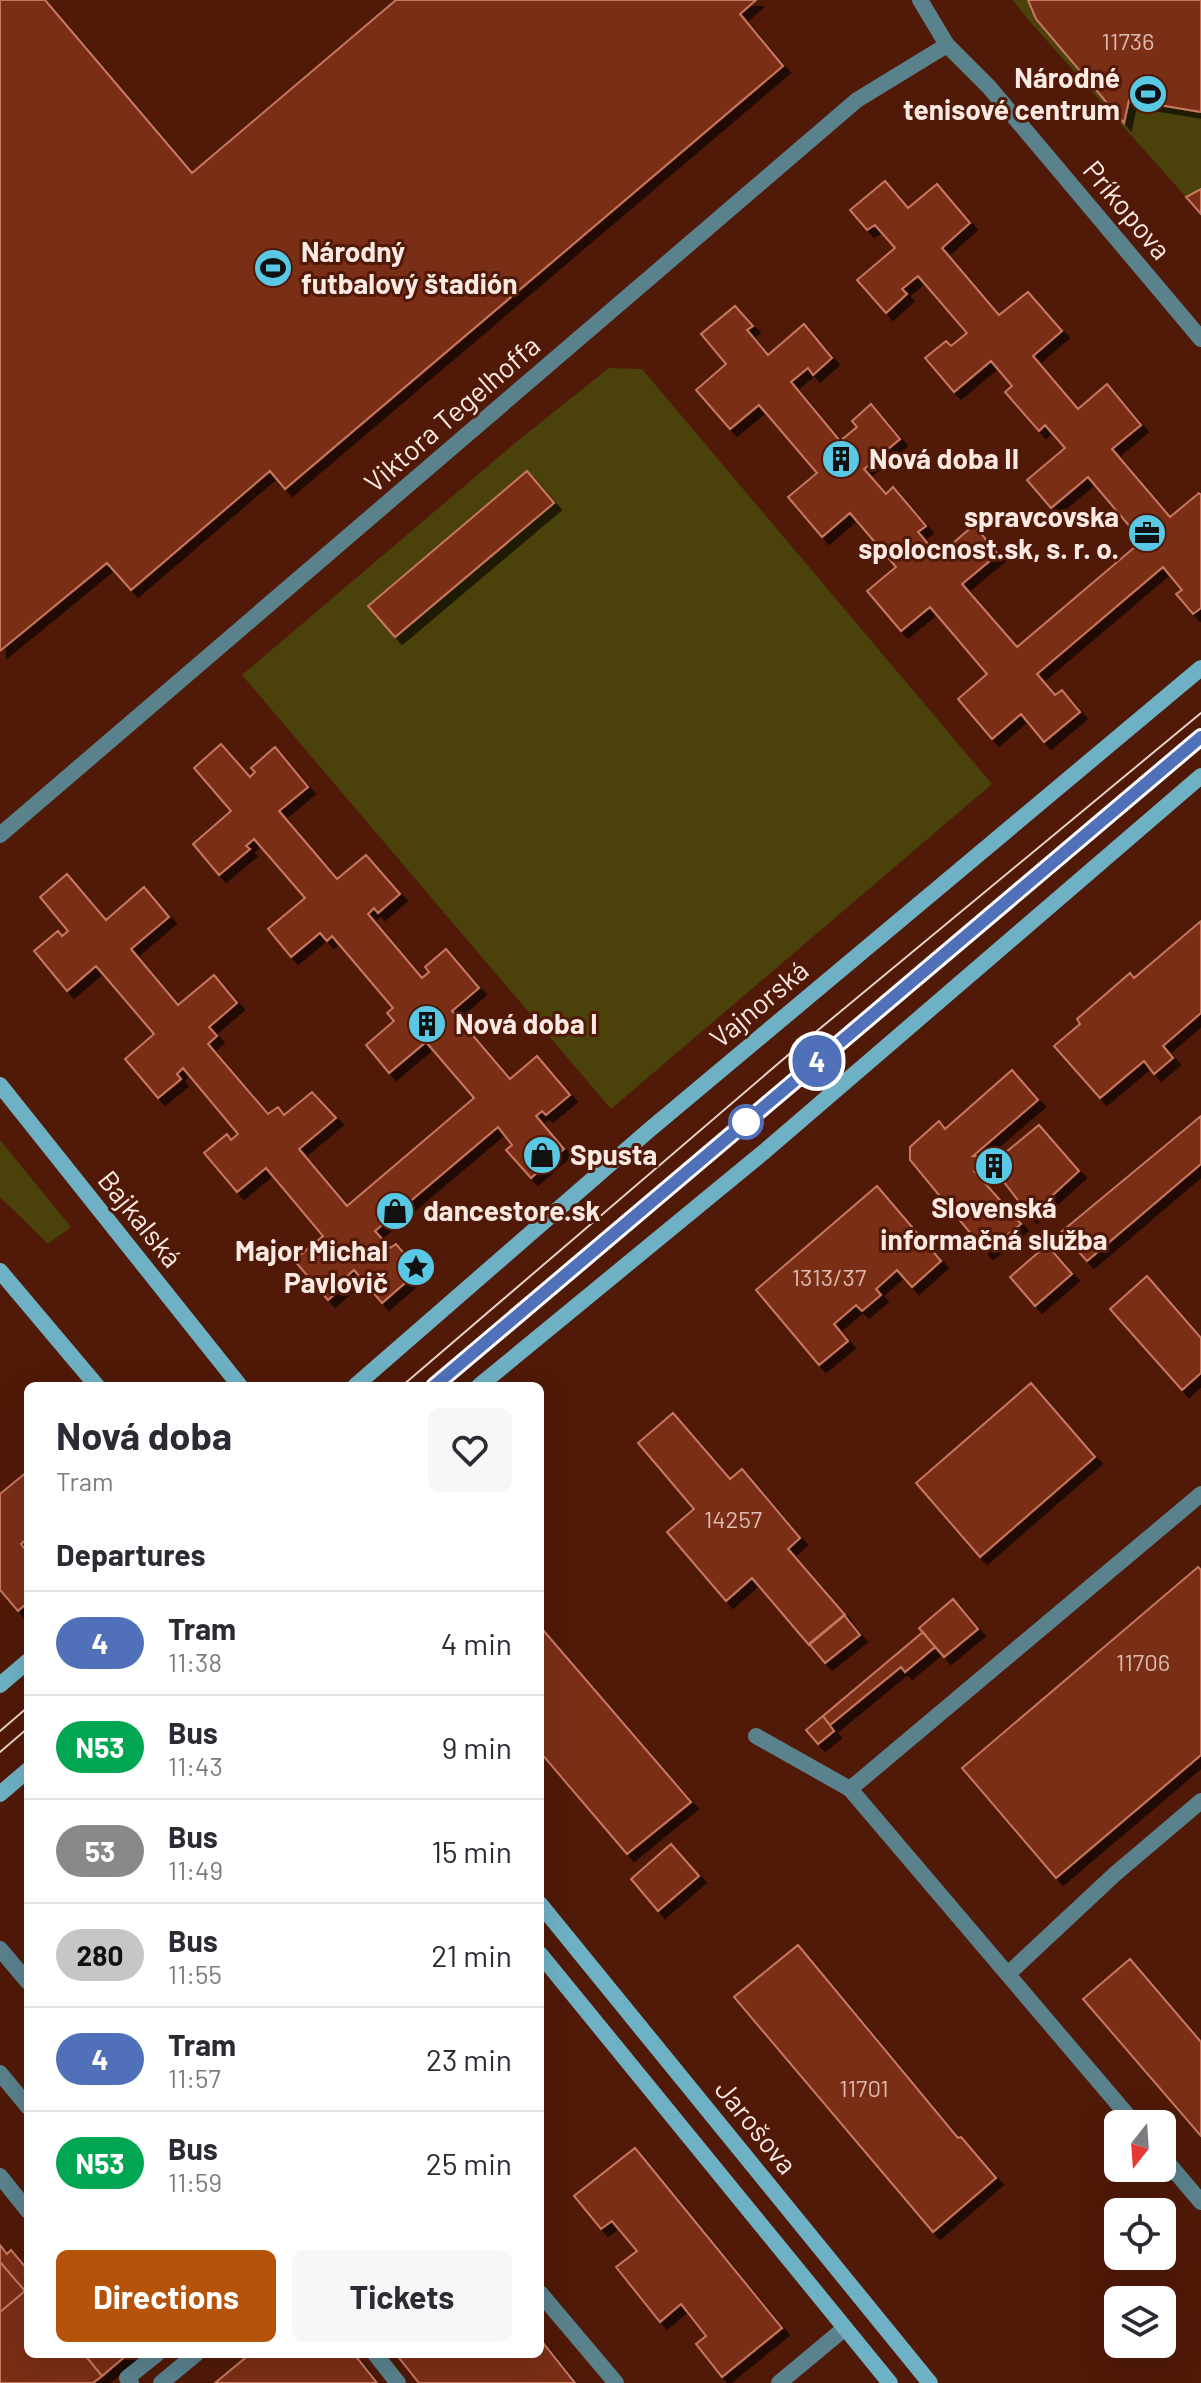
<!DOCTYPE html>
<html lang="en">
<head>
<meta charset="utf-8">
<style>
	:root { --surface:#fff; --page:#f7f7f7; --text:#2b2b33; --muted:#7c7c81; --line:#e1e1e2; --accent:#b45309 }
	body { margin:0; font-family:Barlow,sans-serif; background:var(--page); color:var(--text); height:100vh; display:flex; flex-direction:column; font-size:30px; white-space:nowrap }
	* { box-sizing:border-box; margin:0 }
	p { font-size:26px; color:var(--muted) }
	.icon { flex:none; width:44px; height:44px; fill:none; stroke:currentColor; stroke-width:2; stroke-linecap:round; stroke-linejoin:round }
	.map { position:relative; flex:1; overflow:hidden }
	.drawer { position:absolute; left:24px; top:1382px; width:520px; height:976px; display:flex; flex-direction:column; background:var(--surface); border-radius:12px; box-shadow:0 8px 32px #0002 }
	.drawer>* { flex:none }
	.badge { padding:0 16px; border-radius:26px; font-size:28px; line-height:52px }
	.needle { width:52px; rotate:197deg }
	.controls { position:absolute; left:1104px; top:2110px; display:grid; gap:16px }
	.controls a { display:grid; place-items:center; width:72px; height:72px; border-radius:12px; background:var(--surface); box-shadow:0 8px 32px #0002; font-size:40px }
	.map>.badge { position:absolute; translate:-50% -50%; box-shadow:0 0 0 4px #fff }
	h2 { padding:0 32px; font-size:30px; line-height:72px }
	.round { display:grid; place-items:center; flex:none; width:84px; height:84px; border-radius:12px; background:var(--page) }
	.headline { display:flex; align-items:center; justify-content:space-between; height:136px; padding:0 32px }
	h1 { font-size:38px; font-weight:700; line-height:60px }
	.cta { display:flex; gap:16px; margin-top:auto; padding:16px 32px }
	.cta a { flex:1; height:92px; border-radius:12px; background:var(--accent); color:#fff; font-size:32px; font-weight:700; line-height:92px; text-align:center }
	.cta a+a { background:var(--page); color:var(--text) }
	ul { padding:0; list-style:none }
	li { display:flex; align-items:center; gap:24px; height:104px; padding:0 32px; border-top:2px solid var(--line) }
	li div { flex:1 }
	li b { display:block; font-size:30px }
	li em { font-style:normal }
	li .badge { min-width:88px; font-weight:700; text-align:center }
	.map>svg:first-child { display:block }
	.green { fill:#4b410a }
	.building { fill:#7a2e17; stroke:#c8775f; stroke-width:2; filter:url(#shadow) }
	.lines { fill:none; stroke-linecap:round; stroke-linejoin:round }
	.lane { stroke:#59828d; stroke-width:16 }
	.street { stroke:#59828d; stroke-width:16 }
	.secondary { stroke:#6eb1c4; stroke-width:16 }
	.tram { stroke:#e6d0c9; stroke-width:2 }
	.line-casing { stroke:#fff; stroke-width:18 }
	.line { stroke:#5071b9; stroke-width:12 }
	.stop-dot { fill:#fff; stroke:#5071b9; stroke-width:4 }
	.labels { text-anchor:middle; stroke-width:6; stroke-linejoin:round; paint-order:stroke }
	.number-label { font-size:24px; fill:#dbbab0 }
	.poi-label { font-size:28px; font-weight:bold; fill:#fbe9e3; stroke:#501908; text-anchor:start }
	.street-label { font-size:28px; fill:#fbe9e3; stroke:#501908 }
</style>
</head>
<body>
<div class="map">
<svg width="1201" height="2383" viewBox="0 0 1201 2383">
	<defs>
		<filter id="shadow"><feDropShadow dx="7" dy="7" stdDeviation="0" flood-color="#0009"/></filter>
	</defs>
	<rect width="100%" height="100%" fill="#501908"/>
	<path class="green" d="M1013,0H1201V214L1024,15Z
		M609,368L642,369L992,784L611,1109L242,675L521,438Z
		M0,1140L71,1227L48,1244L0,1197Z"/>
	<path class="building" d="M0,0H45L192,173L396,0H756L740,14L783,66L285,489L270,471L131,590L107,563L0,651Z
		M1028,0H1201V112L1129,100L1124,123L1036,19Z
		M885,181L908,208L937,184L970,223L942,248L999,315L1028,292L1062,331L1033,356L1078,409L1107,384L1141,425L1112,449L1170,517L1199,493L1201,495V608L1193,614L1176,594L1182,590L1163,567L1037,674L1055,695L1062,690L1080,712L1044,742L1021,714L992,739L958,699L987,674L930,607L901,631L867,591L896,567L850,513L822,537L788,497L817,473L759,405L730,429L696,390L726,364L701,334L735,306L753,326L747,330L768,355L804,324L832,358L813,375L808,368L791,382L840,441L857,427L852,421L871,404L900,439L864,469L886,494L893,487L926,526L918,532L938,556L974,525L998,554L962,584L1017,647L1142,541L1088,477L1051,508L1027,480L1065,448L1045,425L1039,431L1005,392L1012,386L991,361L954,392L925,358L946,341L951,346L967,333L918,276L902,289L907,294L886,313L857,280L895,248L875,225L867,230L850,210Z
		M1201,189V214L1186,197Z
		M527,471L554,503L395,637L368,606Z
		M221,744L250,777L255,772L251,768L275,747L308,787L279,811L337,879L366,855L400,894L378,913L374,908L368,914L422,978L429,972L425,967L446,949L479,988L452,1011L510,1079L537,1056L570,1095L546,1115L542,1111L536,1116L564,1149L531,1178L506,1150L512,1145L498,1127L375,1231L390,1248L396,1244L419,1271L382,1303L354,1270L347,1276L351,1280L328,1300L294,1260L323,1236L266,1168L237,1192L204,1153L227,1134L231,1140L238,1134L183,1068L177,1074L181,1079L158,1098L125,1059L154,1034L96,966L67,991L34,951L58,931L62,936L68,931L40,897L67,874L106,920L144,887L169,917L131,949L178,1005L214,975L237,1003L209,1027L217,1036L208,1044L268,1114L278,1107L284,1115L312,1092L336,1118L299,1149L347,1206L474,1098L426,1042L389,1073L366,1045L394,1021L387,1013L393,1008L332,936L327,941L320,933L291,957L268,929L305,898L254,839L246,846L250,849L219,875L193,844L231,811L194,768Z
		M1201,921V1013L1163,1046L1173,1058L1154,1074L1144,1061L1100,1098L1054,1046L1080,1024L1077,1019L1130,973L1134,978Z
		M1012,1070L1038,1100L973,1156L1000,1157L1039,1125L1079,1171L1030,1216L1000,1177L975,1172L1021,1224L986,1252L910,1160V1147L939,1121L945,1129Z
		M1201,1116V1164L1087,1261L1061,1232Z
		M877,1186L941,1261L912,1287L897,1270L876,1289L881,1295L862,1311L856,1305L834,1324L848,1341L819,1365L756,1290Z
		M1047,1245L1072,1274L1035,1306L1010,1277Z
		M1147,1276L1201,1338V1373L1182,1390L1110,1309Z
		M1031,1383L1095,1457L980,1557L916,1483Z
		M673,1413L730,1479L742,1469L800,1538L788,1549L845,1615L809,1645L752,1578L726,1601L667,1532L694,1509L638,1443Z
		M28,1471V1538L21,1544L28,1553V1602L18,1611L0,1590V1494Z
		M1198,1567L1201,1570V1755L1056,1878L962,1768Z
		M953,1599L978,1629L944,1657L919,1628Z
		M844,1615L860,1635L825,1663L809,1644Z
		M543,1630L691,1802L627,1854L540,1752V1632Z
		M923,1632L935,1647L905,1672L901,1667L830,1725L823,1716Z
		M823,1716L834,1731L818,1744L806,1730Z
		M671,1844L699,1876L658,1911L631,1879Z
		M798,1945L958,2138L961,2137L996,2178L933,2232L734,1997Z
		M1130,1959L1201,2042V2136L1083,1999Z
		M635,2148L782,2328L722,2377L696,2344L706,2336L681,2304L660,2322L616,2267L637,2251L612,2221L601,2229L574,2196Z
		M0,2245L7,2254L11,2250L28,2270V2288L25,2291L0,2262Z
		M0,2262L25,2291L0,2312Z
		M25,2291L28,2296V2354H84L102,2376L93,2383H0V2312Z
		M540,2339L575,2383H419L396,2354H540Z
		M84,2354H128L102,2376Z
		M250,2354H354L377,2383H215Z"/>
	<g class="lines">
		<path class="lane" d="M920,0L947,45
			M756,1736L850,1789L1201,1494
			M850,1789L1135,2124
			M0,1949L28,1982
			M1008,1974L1115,1874L1201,1801
			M0,2073L28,2107
			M1162,2156L1201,2202
			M0,2176L28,2211
			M540,2293L616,2383
			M375,2354L398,2383
			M131,2383L127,2378L157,2354
			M161,2383L196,2354
			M779,2383L845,2328"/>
		<path class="street" d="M0,835L857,100L947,45L989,87L1201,339"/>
		<path class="secondary" d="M0,1085L240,1386
			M0,1271L97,1386
			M355,1386L648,1131L1201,668
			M479,1386L765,1151L1201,776
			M0,1685L28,1661
			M0,1794L28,1770
			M540,1904L930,2383
			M540,1954L890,2383"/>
		<path class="tram" d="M402,1386L794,1050L1201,713
			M434,1386L1201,737
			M0,1731L28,1707
			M0,1752L28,1728"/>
	</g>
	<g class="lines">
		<defs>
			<path id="line" d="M434,1386L1201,737"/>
		</defs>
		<use href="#line" class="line-casing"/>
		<use href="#line" class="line"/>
	</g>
	<defs>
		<symbol id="stadium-disc" viewBox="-11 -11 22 22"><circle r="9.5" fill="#59c8e5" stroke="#501908"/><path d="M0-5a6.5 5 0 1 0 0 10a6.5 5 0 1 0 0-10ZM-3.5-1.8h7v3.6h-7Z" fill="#111"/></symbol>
		<symbol id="building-disc" viewBox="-11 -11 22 22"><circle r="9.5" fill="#59c8e5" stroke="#501908"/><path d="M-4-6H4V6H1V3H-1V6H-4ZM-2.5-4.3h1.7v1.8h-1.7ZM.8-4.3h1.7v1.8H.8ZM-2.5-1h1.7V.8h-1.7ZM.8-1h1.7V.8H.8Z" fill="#111"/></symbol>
		<symbol id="office-disc" viewBox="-11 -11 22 22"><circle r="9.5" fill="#59c8e5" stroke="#501908"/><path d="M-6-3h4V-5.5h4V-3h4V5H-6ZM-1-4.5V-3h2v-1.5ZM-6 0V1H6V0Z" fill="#111"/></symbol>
		<symbol id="shop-disc" viewBox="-11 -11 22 22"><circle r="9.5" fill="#59c8e5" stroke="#501908"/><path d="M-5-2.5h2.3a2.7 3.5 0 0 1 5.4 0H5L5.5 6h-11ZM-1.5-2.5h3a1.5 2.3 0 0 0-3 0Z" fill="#111"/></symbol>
		<symbol id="sight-disc" viewBox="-11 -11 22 22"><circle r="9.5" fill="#59c8e5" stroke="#501908"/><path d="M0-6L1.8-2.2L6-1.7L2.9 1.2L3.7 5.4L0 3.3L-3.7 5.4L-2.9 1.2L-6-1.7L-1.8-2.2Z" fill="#111"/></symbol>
	</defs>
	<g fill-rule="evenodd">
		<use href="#stadium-disc" x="1126" y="72" width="44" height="44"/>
		<use href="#stadium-disc" x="251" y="246" width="44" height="44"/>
		<use href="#building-disc" x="819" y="437" width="44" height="44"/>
		<use href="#office-disc" x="1125" y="511" width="44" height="44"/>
		<use href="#building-disc" x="405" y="1002" width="44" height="44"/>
		<use href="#shop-disc" x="520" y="1133" width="44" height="44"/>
		<use href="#building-disc" x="972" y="1144" width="44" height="44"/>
		<use href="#shop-disc" x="373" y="1189" width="44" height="44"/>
		<use href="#sight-disc" x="394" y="1245" width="44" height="44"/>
	</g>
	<circle class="stop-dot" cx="746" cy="1122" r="16"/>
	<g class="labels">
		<g class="number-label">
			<text x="1128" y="50">11736</text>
			<text x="829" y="1286">1313/37</text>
			<text x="733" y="1528">14257</text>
			<text x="1143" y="1671">11706</text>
			<text x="864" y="2097">11701</text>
		</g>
		<g class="poi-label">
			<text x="1120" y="88" text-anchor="end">Národné<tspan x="1120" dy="32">tenisové centrum</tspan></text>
			<text x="301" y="262">Národný<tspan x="301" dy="32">futbalový štadión</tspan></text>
			<text x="869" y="469">Nová doba II</text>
			<text x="1119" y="527" text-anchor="end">spravcovska<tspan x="1119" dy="32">spolocnost.sk, s. r. o.</tspan></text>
			<text x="455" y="1034">Nová doba I</text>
			<text x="570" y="1165">Spusta</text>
			<text x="994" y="1218" text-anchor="middle">Slovenská<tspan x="994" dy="32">informačná služba</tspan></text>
			<text x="423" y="1221">dancestore.sk</text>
			<text x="388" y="1261" text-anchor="end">Major Michal<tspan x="388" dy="32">Pavlovič</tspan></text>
		</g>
		<g class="street-label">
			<text transform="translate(1127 210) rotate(50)" y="10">Príkopova</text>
			<text transform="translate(452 414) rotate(-41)" y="10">Viktora Tegelhoffa</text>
			<text transform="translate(759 1004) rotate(-40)" y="10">Vajnorská</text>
			<text transform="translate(140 1219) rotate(51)" y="10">Bajkalská</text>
			<text transform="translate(756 2127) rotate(51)" y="10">Jarošova</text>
		</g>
	</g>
</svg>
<div class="controls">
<a><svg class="needle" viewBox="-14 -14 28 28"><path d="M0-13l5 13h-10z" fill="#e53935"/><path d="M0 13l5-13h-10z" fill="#7c7c81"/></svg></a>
<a><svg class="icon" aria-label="locate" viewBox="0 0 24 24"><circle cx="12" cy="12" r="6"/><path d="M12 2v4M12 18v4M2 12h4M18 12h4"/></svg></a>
<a><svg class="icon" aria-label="layers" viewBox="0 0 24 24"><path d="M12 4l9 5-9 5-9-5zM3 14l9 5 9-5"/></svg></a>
</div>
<b class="badge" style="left:817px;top:1061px;background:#5071b9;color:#fff">4</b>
<section class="drawer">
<div class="headline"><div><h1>Nová doba</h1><p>Tram</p></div><a class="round"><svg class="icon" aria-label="heart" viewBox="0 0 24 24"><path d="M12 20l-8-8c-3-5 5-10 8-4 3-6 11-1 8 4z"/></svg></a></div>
<h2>Departures</h2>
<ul>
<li><span class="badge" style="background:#5071b9;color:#fff">4</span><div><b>Tram</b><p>11:38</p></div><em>4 min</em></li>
<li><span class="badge" style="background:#00a651;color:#fff">N53</span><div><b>Bus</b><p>11:43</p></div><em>9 min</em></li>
<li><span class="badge" style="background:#898989;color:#fff">53</span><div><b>Bus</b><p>11:49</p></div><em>15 min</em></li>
<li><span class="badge" style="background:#c5c6c6;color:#111">280</span><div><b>Bus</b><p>11:55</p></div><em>21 min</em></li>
<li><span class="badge" style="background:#5071b9;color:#fff">4</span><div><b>Tram</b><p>11:57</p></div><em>23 min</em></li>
<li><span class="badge" style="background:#00a651;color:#fff">N53</span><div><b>Bus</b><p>11:59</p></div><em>25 min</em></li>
</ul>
<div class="cta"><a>Directions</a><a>Tickets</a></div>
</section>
</div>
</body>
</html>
